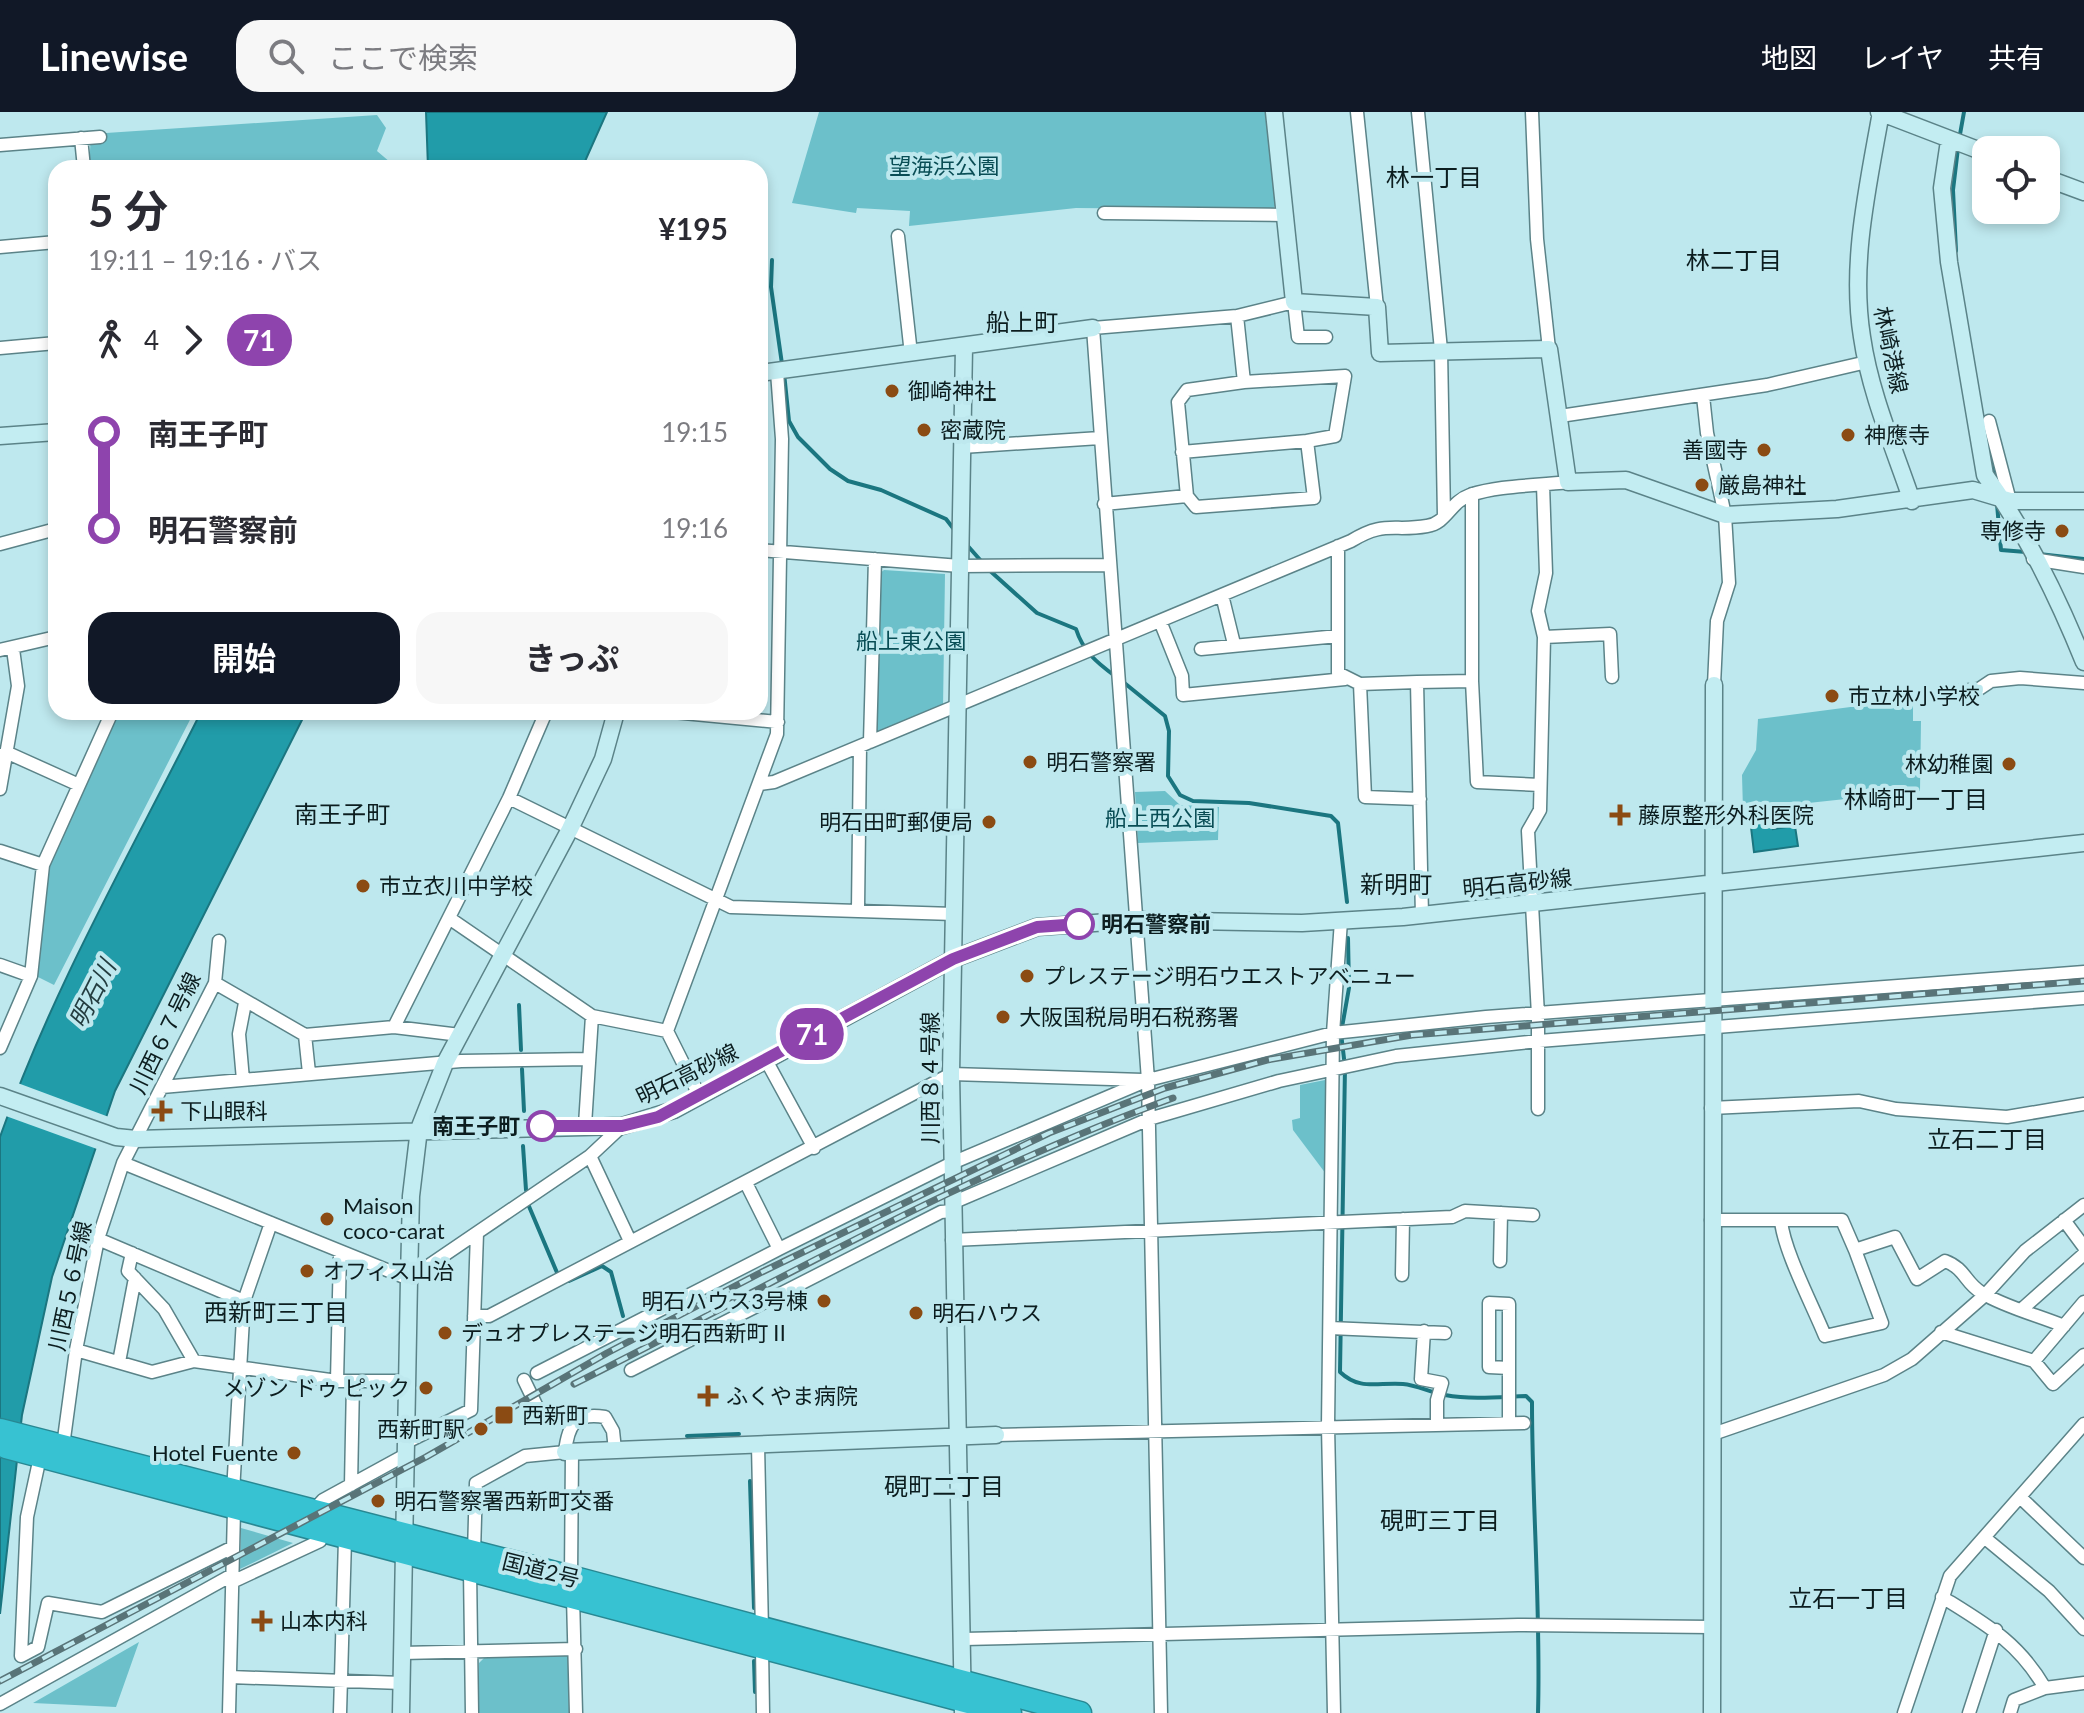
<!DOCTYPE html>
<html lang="ja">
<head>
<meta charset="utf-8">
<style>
	:root { --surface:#fff; --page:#f7f7f7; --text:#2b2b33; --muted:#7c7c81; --accent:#111827 }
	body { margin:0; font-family:Lato,"Noto Sans JP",sans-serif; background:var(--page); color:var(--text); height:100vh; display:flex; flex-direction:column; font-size:30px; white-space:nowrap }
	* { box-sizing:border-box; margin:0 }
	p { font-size:26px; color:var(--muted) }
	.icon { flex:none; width:44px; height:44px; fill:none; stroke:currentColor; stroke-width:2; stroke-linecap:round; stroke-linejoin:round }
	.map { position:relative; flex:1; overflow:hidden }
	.details { position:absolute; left:48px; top:48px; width:720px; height:560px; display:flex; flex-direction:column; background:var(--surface); border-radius:24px; box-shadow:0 4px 12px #0003 }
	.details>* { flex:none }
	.badge { padding:0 16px; border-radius:26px; font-size:28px; line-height:52px }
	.controls { position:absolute; left:1972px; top:24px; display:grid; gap:16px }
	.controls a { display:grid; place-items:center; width:88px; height:88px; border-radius:16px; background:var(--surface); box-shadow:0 4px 12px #0003; font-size:40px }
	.map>.badge { position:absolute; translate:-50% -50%; box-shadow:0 0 0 4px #fff }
	.legs { display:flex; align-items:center; gap:12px; height:88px; padding:0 40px; font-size:26px }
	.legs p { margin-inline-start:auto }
	.headline { display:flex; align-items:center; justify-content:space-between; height:136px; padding:0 40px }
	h1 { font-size:44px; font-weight:700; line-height:60px }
	.button { display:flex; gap:16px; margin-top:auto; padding:16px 40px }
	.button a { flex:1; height:92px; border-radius:24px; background:var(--accent); color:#fff; font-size:32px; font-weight:700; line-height:92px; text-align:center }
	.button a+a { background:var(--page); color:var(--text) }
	ul { padding:0 40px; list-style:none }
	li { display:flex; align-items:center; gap:28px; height:96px; font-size:30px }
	li i { display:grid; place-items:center; width:12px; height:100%; margin:0 10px; background:currentColor }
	li i::after { content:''; width:20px; height:20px; margin:-10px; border:6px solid; border-radius:50%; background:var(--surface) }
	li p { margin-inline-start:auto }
	li:first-child i { background:linear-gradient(#0000 50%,currentColor 0) }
	li:last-child i { background:linear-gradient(currentColor 50%,#0000 0) }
	header { display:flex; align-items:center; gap:48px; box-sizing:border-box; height:112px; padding:0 40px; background:var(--accent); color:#fff }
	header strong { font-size:38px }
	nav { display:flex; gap:44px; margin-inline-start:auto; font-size:28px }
	.search { width:560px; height:72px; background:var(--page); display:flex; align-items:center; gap:20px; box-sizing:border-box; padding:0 28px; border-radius:24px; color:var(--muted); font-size:30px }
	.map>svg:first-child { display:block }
	.green { fill:#6cc0ca }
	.water { fill:#219ca9; stroke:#1b7680; stroke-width:2 }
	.pier { fill:#bee8ee }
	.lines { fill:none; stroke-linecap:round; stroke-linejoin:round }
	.stream { stroke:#1b7680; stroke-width:4 }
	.street-casing { stroke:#5b8388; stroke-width:15 }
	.secondary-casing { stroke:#5b8388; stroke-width:19 }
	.highway-casing { stroke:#288893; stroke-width:25 }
	.street { stroke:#fff; stroke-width:12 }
	.secondary { stroke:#c3edf2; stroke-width:16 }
	.highway { stroke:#37c2d2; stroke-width:22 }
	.rail-casing { stroke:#597478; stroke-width:7 }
	.rail { stroke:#bee8ee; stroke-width:4; stroke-dasharray:12; stroke-linecap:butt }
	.line-1-casing { stroke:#fff; stroke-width:18 }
	.line-1 { stroke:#8e44ad; stroke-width:12 }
	.poi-dot { fill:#8b4b13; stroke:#bee8ee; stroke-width:3 }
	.stop-1-dot { fill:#fff; stroke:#8e44ad; stroke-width:4 }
	.labels { text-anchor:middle; stroke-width:8; stroke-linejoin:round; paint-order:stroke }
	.park-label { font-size:22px; fill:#094d55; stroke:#bee8ee }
	.street-label { font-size:22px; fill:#0c1d1f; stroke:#bee8ee }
	.poi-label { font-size:22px; fill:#0c1d1f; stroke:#bee8ee; text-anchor:start }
	.stop-label { font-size:22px; font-weight:bold; fill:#0c1d1f; stroke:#bee8ee; text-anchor:start }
	.neighbourhood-label { font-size:24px; fill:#0c1d1f; stroke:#bee8ee }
	.water-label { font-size:24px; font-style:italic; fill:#243d40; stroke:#bee8ee }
</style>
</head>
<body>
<header>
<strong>Linewise</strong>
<div class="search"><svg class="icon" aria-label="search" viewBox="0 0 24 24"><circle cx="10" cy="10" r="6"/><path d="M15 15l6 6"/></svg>ここで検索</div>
<nav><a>地図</a><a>レイヤ</a><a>共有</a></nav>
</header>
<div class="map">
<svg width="2084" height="1601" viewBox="0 0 2084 1601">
	<rect width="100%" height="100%" fill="#bee8ee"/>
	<path class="green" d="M819,0H1268L1278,90L1272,98L1076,96L909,114L910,99L857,96L856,101L792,91Z
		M377,3L386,16L377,39L397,56H89L91,22Z
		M884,458L945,462L943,596L879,622L875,615L879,462Z
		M1881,591L1883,594H1913V609H1921L1920,679L1743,698L1742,663L1756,638L1758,607Z
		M117,600H194L54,873L36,864L48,753Z
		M1165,679L1180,693L1219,695L1218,728L1138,731L1135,680Z
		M1325,968L1328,974L1326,1062L1293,1018L1292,1008L1300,1006V973Z
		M241,1416L293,1431L240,1457Z
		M139,1530L116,1595L33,1591Z
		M568,1544L569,1601H478L479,1551L484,1546Z"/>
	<path class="water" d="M426,0H607L582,56H428Z
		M201,600H306L115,979L52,1165L22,1303L0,1502V1025C52,877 131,740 201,600Z
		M1771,703L1773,717L1795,714L1798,734L1754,740L1750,707Z"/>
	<path class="pier" d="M15,970L109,1005L97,1037L3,1003Z"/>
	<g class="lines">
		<path class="stream" d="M1959,28L1964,0
			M1956,139L1953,78L1958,36
			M772,148L771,175L782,252
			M784,261L789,309L798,325L830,357L848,369L881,378L946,407L956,420
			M1986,321L1994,364
			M1997,392L2001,438L2026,440
			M967,433L982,450
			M2039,442L2084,447
			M988,457L1037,501L1076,517C1083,539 1096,550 1115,564
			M1122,569L1165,604L1169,619L1168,664L1180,683L1193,689L1249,691L1331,704L1338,711L1347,790
			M1348,826L1349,876L1341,921L1345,955L1340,1260C1360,1279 1378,1270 1403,1272C1417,1273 1431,1281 1445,1283C1472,1288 1499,1285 1526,1284L1532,1290C1532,1394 1541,1497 1538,1601
			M519,893L521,938
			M522,957L524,999
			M523,1034L526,1078
			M528,1092L558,1163
			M569,1169L602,1154L611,1160L623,1204
			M687,1324L739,1322
			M750,1369L754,1496
			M754,1549L755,1580"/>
		<defs>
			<path id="street" d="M1357,0L1377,195
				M1418,0L1441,238L1444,404
				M1532,0L1537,127L1549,237
				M81,26L84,56
				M0,33L100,25
				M1104,101L1285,103
				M898,124L911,242
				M0,135L56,130
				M0,236L56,231
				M1703,284L1707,321L1725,403L1729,471L1717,509L1714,573
				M1560,304L1767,273L1867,250
				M1989,309L2010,389
				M962,335L1100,326
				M1182,340L1307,329
				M1187,384L1178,290L1187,278L1244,270
				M1104,392L1187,384L1196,395L1314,386L1307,329L1335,324L1345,264L1244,270L1237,204
				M0,432L56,417
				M1338,434V561L1360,572L1417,570
				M760,438L960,454L1108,453
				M2033,447L2084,455
				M1222,483L1234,532
				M1160,509L1182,564L1183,583L1345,567
				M1544,525L1610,522L1612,565
				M1201,537L1338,524
				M0,538L56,525
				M1472,569L1477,670L1540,673
				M1360,572L1365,685L1420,687
				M1945,581L1979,577L1991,569L2020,566L2084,571
				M673,600L778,610
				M870,630L875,447
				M1,643L8,641L79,673
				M759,672L774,670L1351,429C1385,408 1393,420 1427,414C1447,411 1450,390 1470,383C1500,373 1537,374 1568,370
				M0,677L18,574L13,537
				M509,686L731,795L954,802
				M0,739L43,753
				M858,797L860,635
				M1422,804L1417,570L1472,569V382
				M449,806L592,904L667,919
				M0,853L31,864
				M215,871L305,923L394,915L460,923
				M394,915L509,686L546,600
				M305,923L309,961
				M0,936L31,864L43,753L112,600
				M766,948L814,1036
				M243,968L239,922L245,891
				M162,975L461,949L589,947
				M699,983L667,919L777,622L782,327L777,260
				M1711,996L1859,989L1896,997L2007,1005L2084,992
				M1538,997V903L1528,719L1540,698L1544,525L1538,499L1546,461L1543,373
				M585,1013L592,904
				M590,1044L630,1129
				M123,1051L409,1167L590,1044L622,1014
				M746,1071L779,1137L952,1051L1148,968L1333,921L1341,809
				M952,1091L1149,1007L1279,969L1396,944L1539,929L2084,886
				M1711,1108H1842L1855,1138L1895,1125L1917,1167L1945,1149C1966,1157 1964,1170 1982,1181C2005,1195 2037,1203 2064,1214
				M2064,1108L2084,1135
				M1781,1109C1784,1139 1812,1192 1825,1224L1882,1211L1855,1138
				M98,1127L244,1189
				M952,1128L1452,1105L1465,1099L1533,1103
				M132,1141L128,1159L164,1197L194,1249
				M1500,1149L1501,1101
				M1402,1163L1403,1107
				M2022,1197L2084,1142
				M474,1204H489L951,962L1143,968
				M1330,1216L1445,1221
				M1424,1219L1421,1267L1442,1271L1437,1288V1312
				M1941,1220L2034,1249L2084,1190
				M76,1238L152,1260L194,1249L337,1269H407
				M2034,1249L2053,1272L2084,1243
				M119,1250L135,1166
				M631,1258L941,1100L952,1099
				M537,1261L779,1137
				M524,1268L539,1299
				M337,1269L340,1141
				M1509,1311V1192L1489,1191V1255L1509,1256
				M1713,1322L1884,1263L1912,1247L1985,1183L2025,1139L2084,1093
				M996,1323L1524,1311
				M407,1330L471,1298L477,1121
				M758,1333L762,1519
				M63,1334L76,1238L98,1127L123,1051L215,871L219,829
				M40,1345L27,1405L21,1544L38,1535L48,1491L102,1500L233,1435
				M351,1373L353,1270
				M233,1380L244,1189L271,1111
				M2021,1386L2084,1446
				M312,1400L323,1388L407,1342
				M1985,1426L2049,1479L2084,1517
				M474,1441L476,1371L525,1344L565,1340C568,1313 575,1300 605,1305L613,1319L615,1338
				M470,1458L472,1601
				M571,1465L572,1339
				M232,1470L320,1429L323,1421
				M573,1485L576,1601
				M1942,1485C1987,1513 2018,1530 2045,1576
				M964,1527L1518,1513L1711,1515
				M762,1536L763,1601
				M402,1541L576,1537
				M230,1565L402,1571
				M0,1592L232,1463
				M229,1601L234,1398
				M340,1601L345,1427
				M1161,1601L1148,968L1093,216L1237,204L1294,190L1298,225H1326
				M1334,1601L1328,1314L1333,921L1486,905L2084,860
				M1904,1601L1950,1464L2084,1312
				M1969,1601L1996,1518
				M2010,1601L2014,1588L2045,1576L2084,1571"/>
			<path id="secondary" d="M1274,0L1294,190L1377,195L1380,241L1549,237L1568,370L1626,368L1725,403L1837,397L1973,378L2010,389H2084
				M1879,0L1986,41
				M1881,0C1868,74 1850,151 1862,225C1870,281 1894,336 1912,389
				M1949,29L1942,76L1949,150L1985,363C2024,417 2059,488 2084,550
				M2046,66L2084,80
				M760,261L1093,216
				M0,324L56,320
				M0,984L116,1025L136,1027L622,1014L674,998L953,847L1037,815L1137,808L1302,811L1403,805L2084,731
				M565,1340L996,1323
				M401,1601L409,1167L411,1084L419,1017L445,951L570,717L603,647L616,600
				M963,1601L951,962L964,235
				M1712,1601L1714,573"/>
			<path id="highway" d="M0,1318L571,1465L1080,1601
				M6,1335L1010,1601"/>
		</defs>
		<use href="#street" class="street-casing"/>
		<use href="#secondary" class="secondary-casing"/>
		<use href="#highway" class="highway-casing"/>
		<use href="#street" class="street"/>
		<use href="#secondary" class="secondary"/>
		<use href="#highway" class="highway"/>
		<defs>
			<path id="rail" d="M574,1272C772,1173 965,1061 1173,986
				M0,1569L426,1345L607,1241L762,1160L1049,1021L1165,976L1267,948L1412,923L2084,869"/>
		</defs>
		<use href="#rail" class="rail-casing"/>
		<use href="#rail" class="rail"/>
	</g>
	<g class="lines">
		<defs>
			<path id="line-1" d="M542,1014H622L658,1005L953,847L1037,815L1079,812"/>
		</defs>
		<use href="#line-1" class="line-1-casing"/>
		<use href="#line-1" class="line-1"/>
	</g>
	<g class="poi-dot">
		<circle cx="892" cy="279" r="8"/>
		<circle cx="924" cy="318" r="8"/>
		<circle cx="1848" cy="323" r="8"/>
		<circle cx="1764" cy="338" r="8"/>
		<circle cx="1702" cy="373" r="8"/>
		<circle cx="2062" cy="419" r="8"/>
		<circle cx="1832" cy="584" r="8"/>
		<circle cx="1030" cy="650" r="8"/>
		<circle cx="2009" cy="652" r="8"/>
		<path d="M1616 691h8v8h8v8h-8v8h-8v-8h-8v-8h8z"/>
		<circle cx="989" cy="710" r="8"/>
		<circle cx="363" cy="774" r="8"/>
		<circle cx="1027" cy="864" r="8"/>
		<circle cx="1003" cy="905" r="8"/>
		<path d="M158 987h8v8h8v8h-8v8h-8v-8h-8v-8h8z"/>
		<circle cx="327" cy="1107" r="8"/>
		<circle cx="307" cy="1159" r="8"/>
		<circle cx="824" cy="1189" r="8"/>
		<circle cx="916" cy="1201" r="8"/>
		<circle cx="445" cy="1221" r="8"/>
		<circle cx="426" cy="1276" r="8"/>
		<path d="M704 1272h8v8h8v8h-8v8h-8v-8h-8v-8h8z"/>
		<rect x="494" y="1293" width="20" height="20" rx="4"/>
		<circle cx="481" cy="1317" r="8"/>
		<circle cx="294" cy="1341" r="8"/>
		<circle cx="378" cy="1389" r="8"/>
		<path d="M258 1497h8v8h8v8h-8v8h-8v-8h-8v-8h8z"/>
	</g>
	<g class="stop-1-dot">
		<circle cx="1079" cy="812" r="14"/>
		<circle cx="542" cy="1014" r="14"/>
	</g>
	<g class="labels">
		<g class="park-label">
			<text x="944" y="62">望海浜公園</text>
			<text x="911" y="537">船上東公園</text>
			<text x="1160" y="714">船上西公園</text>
		</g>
		<g class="street-label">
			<text transform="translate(1891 238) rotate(78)" y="8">林崎港線</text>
			<text transform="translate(1517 771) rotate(-6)" y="8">明石高砂線</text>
			<text transform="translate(165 921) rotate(-64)" y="8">川西６７号線</text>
			<text transform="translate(687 962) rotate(-26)" y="8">明石高砂線</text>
			<text transform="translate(930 966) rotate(-90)" y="8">川西８４号線</text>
			<text transform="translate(70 1174) rotate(-78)" y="8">川西５６号線</text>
			<text transform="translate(541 1458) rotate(14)" y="8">国道2号</text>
		</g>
		<g class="poi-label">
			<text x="908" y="287">御崎神社</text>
			<text x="940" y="326">密蔵院</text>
			<text x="1864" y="331">神應寺</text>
			<text x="1748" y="346" text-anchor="end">善國寺</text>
			<text x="1718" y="381">厳島神社</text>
			<text x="2046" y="427" text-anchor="end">専修寺</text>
			<text x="1848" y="592">市立林小学校</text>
			<text x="1046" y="658">明石警察署</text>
			<text x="1993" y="660" text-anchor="end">林幼稚園</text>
			<text x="1638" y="711">藤原整形外科医院</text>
			<text x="973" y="718" text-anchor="end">明石田町郵便局</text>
			<text x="379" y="782">市立衣川中学校</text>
			<text x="1043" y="872">プレステージ明石ウエストアベニュー</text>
			<text x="1019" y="913">大阪国税局明石税務署</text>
			<text x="180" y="1007">下山眼科</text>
			<text x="343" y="1102">Maison<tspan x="343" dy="25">coco-carat</tspan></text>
			<text x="323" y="1167">オフィス山治</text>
			<text x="808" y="1197" text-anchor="end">明石ハウス3号棟</text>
			<text x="932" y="1209">明石ハウス</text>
			<text x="461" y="1229">デュオプレステージ明石西新町Ⅱ</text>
			<text x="410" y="1284" text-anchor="end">メゾン ドゥ ピック</text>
			<text x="726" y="1292">ふくやま病院</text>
			<text x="522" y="1311">西新町</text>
			<text x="465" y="1325" text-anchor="end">西新町駅</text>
			<text x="278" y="1349" text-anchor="end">Hotel Fuente</text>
			<text x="394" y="1397">明石警察署西新町交番</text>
			<text x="280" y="1517">山本内科</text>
		</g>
		<g class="stop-label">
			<text x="1101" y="820">明石警察前</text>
			<text x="520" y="1022" text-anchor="end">南王子町</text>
		</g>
		<g class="neighbourhood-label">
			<text x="1434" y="74">林一丁目</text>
			<text x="1734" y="157">林二丁目</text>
			<text x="1022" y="219">船上町</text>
			<text x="1916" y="696">林崎町一丁目</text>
			<text x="342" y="711">南王子町</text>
			<text x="1396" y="781">新明町</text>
			<text x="1987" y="1036">立石二丁目</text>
			<text x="276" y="1209">西新町三丁目</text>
			<text x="944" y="1383">硯町二丁目</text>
			<text x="1440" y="1417">硯町三丁目</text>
			<text x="1848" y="1495">立石一丁目</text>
		</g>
		<g class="water-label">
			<text transform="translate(93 882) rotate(-63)" y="8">明石川</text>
		</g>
	</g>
</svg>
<div class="controls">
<a><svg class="icon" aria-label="locate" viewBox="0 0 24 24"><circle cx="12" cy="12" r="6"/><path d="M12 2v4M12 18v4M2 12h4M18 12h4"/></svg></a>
</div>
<b class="badge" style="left:812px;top:922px;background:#8e44ad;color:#fff">71</b>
<section class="details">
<div class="headline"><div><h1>5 分</h1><p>19:11 – 19:16 · バス</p></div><b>¥195</b></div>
<div class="legs"><svg class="icon" aria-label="walk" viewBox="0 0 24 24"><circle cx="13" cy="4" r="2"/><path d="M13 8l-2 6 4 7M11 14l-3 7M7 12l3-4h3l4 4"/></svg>4<svg class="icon" aria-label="forward" viewBox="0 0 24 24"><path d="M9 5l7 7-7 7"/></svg><b class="badge" style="background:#8e44ad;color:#fff">71</b></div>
<ul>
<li><i style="color:#8e44ad"></i><b>南王子町</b><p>19:15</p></li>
<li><i style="color:#8e44ad"></i><b>明石警察前</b><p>19:16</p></li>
</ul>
<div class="button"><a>開始</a><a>きっぷ</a></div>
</section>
</div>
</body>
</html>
